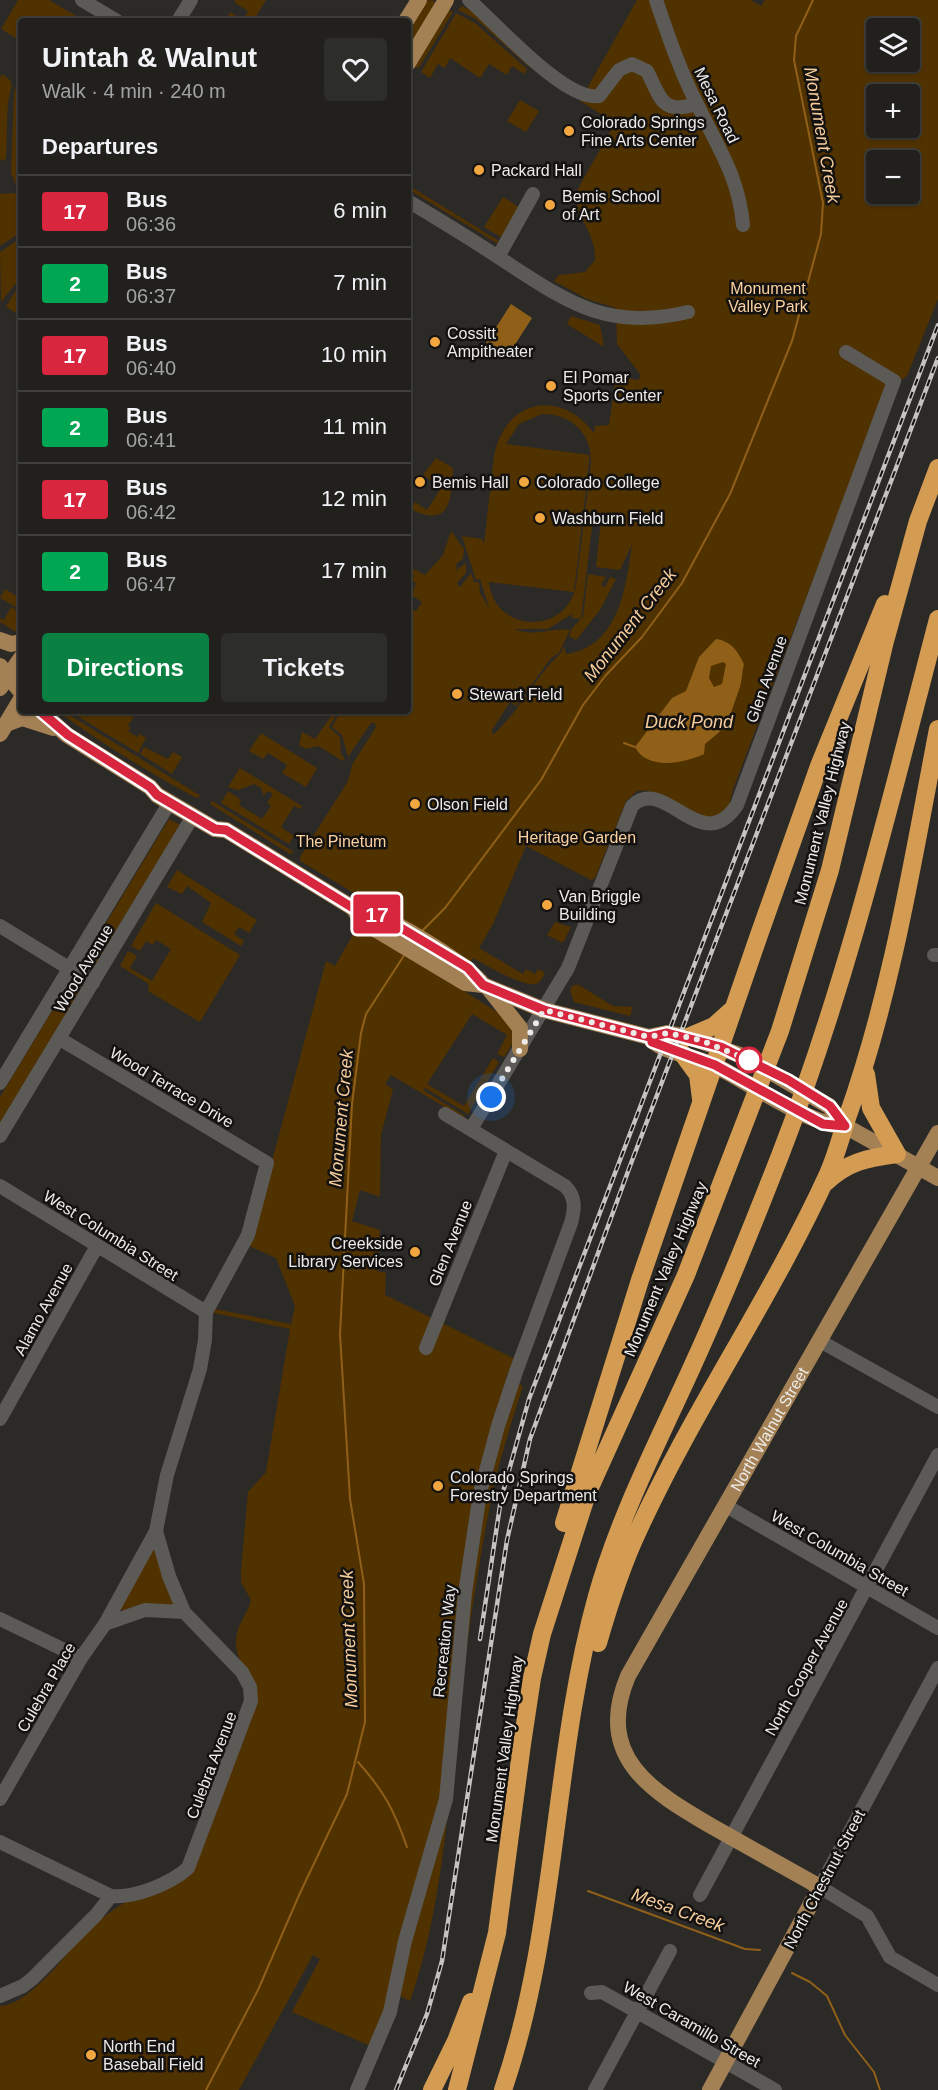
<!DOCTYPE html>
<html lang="en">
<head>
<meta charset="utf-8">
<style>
	:root { --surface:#21201d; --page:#2d2d2a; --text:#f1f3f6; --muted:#a2a3a4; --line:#3e3e3b; --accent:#0b8043 }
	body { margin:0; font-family:Arial,sans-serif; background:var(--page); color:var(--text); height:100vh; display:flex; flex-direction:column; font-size:22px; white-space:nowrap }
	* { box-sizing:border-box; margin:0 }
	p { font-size:20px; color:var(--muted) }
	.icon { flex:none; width:33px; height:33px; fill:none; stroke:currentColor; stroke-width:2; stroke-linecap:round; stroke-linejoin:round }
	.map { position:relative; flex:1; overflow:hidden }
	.side { position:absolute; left:18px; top:18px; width:393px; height:696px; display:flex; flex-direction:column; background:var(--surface); border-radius:6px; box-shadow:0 2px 4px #0004,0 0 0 2px var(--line) }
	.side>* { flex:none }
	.badge { padding:0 12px; border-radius:4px; font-size:21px; line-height:39px }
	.buttons { position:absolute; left:866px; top:18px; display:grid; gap:12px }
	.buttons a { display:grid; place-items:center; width:54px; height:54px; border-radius:6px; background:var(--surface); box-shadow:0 2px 4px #0004,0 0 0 2px var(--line); font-size:30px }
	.you { position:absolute; width:30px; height:30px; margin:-15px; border:4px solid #fff; border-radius:50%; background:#1a73e8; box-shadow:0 0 0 9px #1a73e833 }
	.map>.badge { position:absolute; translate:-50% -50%; box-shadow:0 0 0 3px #fff }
	h2 { padding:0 24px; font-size:22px; line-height:54px }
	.round { display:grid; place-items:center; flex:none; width:63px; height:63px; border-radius:6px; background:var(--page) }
	.overview { display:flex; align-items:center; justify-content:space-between; height:102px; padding:0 24px }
	h1 { font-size:28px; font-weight:700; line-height:45px }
	.button { display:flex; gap:12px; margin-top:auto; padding:12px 24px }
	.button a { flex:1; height:69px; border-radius:6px; background:var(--accent); color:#fff; font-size:24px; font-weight:700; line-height:69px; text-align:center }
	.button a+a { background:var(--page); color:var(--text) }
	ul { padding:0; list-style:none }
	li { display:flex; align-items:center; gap:18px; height:72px; padding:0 24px; border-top:2px solid var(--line) }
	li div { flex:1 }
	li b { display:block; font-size:22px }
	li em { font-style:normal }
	li .badge { min-width:66px; font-weight:700; text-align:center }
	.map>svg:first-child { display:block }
	.green { fill:#503100; fill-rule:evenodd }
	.water { fill:#906019; fill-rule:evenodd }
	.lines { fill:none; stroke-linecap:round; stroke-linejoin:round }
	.stream { stroke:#906019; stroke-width:2 }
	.minor { stroke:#5c5a57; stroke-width:14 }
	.major { stroke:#a48155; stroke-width:16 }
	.highway { stroke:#d49b53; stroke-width:18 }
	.rail-casing { stroke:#c5c3c0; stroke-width:4.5 }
	.rail { stroke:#131211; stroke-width:2; stroke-dasharray:7; stroke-linecap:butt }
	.line-casing { stroke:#fff; stroke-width:14 }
	.line { stroke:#d7263d; stroke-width:9 }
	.walk { stroke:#edebe9; stroke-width:6; stroke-dasharray:0 10.8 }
	.poi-dot { fill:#f1a63f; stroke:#131211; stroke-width:2 }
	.stop-dot { fill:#fff; stroke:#d7263d; stroke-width:3 }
	.labels { text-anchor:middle; stroke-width:5; stroke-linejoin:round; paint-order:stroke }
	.street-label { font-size:16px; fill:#edebe9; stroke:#131211 }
	.poi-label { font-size:16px; fill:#edebe9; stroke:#131211; text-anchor:start }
	.park-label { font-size:16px; fill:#fcd1a0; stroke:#131211 }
	.water-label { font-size:18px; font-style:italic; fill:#f6cc9b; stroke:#131211 }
</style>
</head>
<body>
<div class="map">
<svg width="938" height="2090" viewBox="0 0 938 2090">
	<rect width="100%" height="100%" fill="#2c2a27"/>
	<path class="green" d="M18,0H49L83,20L21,21V41L1,29Z
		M235,0H266L253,21H237L228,16L230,12L243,20L248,11L235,3Z
		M433,0L435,3L408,53V29L425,1Z
		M637,0H751L761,6L765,0H938V299L907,376L885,391L733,789L728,810L710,819C687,812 661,787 637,791L626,801L595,878L591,880L526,846L493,924L479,948L523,974L526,969L535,974L538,969L545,973C543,977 541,982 536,984C523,987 485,965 473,958L456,986L508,1019L517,1037L504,1057L497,1054L507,1035L472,1014L427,1084L464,1106L493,1058L499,1062L468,1114L425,1088L423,1090L465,1116L463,1118L391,1075L385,1084L393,1089L381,1135L380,1197L360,1190L352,1221L380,1230L377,1271L386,1273L385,1295L515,1359L506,1377L523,1386C512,1420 501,1455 493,1491C479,1558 469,1629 460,1697C448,1799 444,1904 410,2001L391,1992L373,2047L292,2012L320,1959L313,1955L239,2090H0V2006C15,2005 28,1994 39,1984C61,1965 76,1939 99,1921C127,1897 162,1883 195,1867L254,1711C260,1677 235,1668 236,1640C237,1623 248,1614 251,1600L241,1582V1570L248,1492L266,1472L290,1329L214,1313L215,1309L291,1324L295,1306L276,1258L249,1246L326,961L335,966L371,903L300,861V857L348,781L352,765L376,727L375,723H371L348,757L342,735L332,727L338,716L335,711H408V608L416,611L422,602L411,595L416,584L408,575V566L425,575L443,555L451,531L464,549L463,559L457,563L456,570L466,563V573L457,583L460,587L471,573L474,582H479L480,593L489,608L480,579L476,580L462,536L482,539L484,544L494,456C505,399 560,388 594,433L595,426L609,425L616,377L639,380L640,374L617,344L616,308L587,299L554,281L559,275L585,272L595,260C597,236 576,217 575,194L615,123L580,101ZM876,28H909V62H876ZM876,94H909V128H876ZM876,160H909V194H876ZM542,414C571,414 592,433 591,463L576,586C566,636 494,633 489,582L574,592L590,455L506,444L519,424ZM593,519L601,520L596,567L620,570L632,544C626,587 619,647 566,654L564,646C561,655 556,657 550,664C530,687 516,714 493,735L492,730L510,702L516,706L551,658L559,653L570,630C551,627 533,638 515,629H548L572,614V618L581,619Z
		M462,6L482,16L531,64L529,67L476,19L458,10Z
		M449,10L453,12L419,68L415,67Z
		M456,13L475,23L527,69L524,74L512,66L507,75L489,64L480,78L450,58L445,68L438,64L430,78L421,72Z
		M2,74L10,80L12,86C5,103 8,138 6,158L4,161L0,159V78Z
		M16,87L21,88V188L16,185L11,173L14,92Z
		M520,100L539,111L526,132L507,121Z
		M408,185L499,241L498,244L408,189Z
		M14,193L21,196V232L0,246V194Z
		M503,197L522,209L504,239L484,227Z
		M21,238V277L1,302L0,252Z
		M21,282V316L6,307Z
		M571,316L600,325L604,347L567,324Z
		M436,458L453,468C451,500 451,529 410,509L415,502L427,510L441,488L423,475Z
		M588,574L606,577L601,585L605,587L610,577L616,579L600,610L576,640L569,636L572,628L583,617Z
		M5,589L18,597L21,594V610L0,598Z
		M11,607L21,613V625L16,632L0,622V618L4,620Z
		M57,711H63L201,796L196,798C148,772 101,743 57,711Z
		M69,711H137L128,726L131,728L128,731L137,737L139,734L146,738L138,753Z
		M332,715L335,717L329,727L340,737L341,754L344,758L343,761L318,746L306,749L299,745L302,732L315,739Z
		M261,733L317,768L306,787L282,773L287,765L268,753L263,759L249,751Z
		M144,747L168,759L173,752L182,757L172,774L140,754Z
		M240,768L302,806L300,809L294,806L281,827L294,836L289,844L221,803L228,791L241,800L239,805L262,819L271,806L267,803L273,794L267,791L264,796L261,788L254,784L238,790L228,787Z
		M212,801L294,852L290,854L210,804Z
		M169,819L180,825L93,968L86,967L83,961Z
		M177,870L257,920L249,933L239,927L234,934L244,941L241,946L202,922L211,903L187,886L182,894L167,887Z
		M156,903L240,955L200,1022L148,991L149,984L120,966L128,951L137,956L130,968L152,981L171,949L156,940L153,945L146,941L140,951L131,946Z
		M555,922L571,927L563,943L547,935Z
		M75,981L81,986L79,992L0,1123V1097L69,983Z
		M573,985H579L613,1006L633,1007L630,1016L574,1002L570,991Z
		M151,1549H154L176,1603L174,1607L119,1610Z"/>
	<path class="water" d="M511,304L532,318L507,357L486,343Z
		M716,639C732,642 737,650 744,664C742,671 742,680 740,687C736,699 731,710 729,724L705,744L704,754C685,763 647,771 635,747L672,698L686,691L699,657ZM723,662L726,664L722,684L714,687L709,678L711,666Z"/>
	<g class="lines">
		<path class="stream" d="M624,743L635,747
			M421,932L445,908L541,780L583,705L606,675L642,637L682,583L730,494L792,341L821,234L823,203L794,60L796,36L813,0
			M358,1762C384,1791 394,1810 407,1847
			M588,1891L745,1949L760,1950
			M792,1973L810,1982L827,1996L845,2035L874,2072L880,2090
			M206,2090L258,1990L300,1893L347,1794L365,1722L364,1584L350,1499L340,1334L352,1104L361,1033L366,1014L405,954"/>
		<path class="minor" d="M82,0L117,21
			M469,0C495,22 565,102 599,96L619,70L632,64L647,71C661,98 661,115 696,104
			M656,0C668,35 680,71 697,104C717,146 739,177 743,225
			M178,21L191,0
			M408,201C438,219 468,237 498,257C565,300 604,332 688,312
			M498,257L533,194
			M0,926L93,983
			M934,955H938
			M0,1083L170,802
			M471,1129L568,968L632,806C665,774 701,859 737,805L894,381L846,352
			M0,1136L193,816
			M0,1186L206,1312
			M820,1341L938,1407
			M426,1348L506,1151
			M0,1419L97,1246
			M726,1506L938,1628
			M0,1619L81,1658
			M105,1624L145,1610L184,1612
			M938,1668L820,1887L867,1916L890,1957L938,1985
			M0,1799L81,1658L105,1624L156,1531
			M0,1842L111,1896
			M700,1895L938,1455
			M591,1993L602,1992L775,2090
			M0,1996L23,1986L32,1979L96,1915L111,1896C135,1898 170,1884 188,1868L251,1701L250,1687L242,1672L184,1612L169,1576L156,1531L167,1475L200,1369L205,1340L206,1312L248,1235L267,1163L60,1039
			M357,2090L390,2012L405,1941L446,1799L465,1593L480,1493L498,1426L517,1369L571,1223C575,1208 576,1197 565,1186L445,1114
			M595,2090L670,1951"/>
		<g class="major">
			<path d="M406,21L419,0"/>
			<path d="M408,63L446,0"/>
			<path d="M0,640L11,644L21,642"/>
			<path d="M0,666L21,692"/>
			<path d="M0,688L21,658"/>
			<path d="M40,711L67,735L150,787L157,795L215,829L226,830L353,908L363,922L465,983L483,985L544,1010L649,1037C659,1052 698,1057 716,1066C748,1082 812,1127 845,1126"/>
			<path d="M6,724L22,718L53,728"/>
			<path d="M0,734L21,699"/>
			<path d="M353,908C378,909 469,964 483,985"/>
			<path d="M490,990L520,1028V1049"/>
			<path d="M649,1037L667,1033L688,1037L743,1056L829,1106L845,1126L938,1178"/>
			<path id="s1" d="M710,2090L820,1887C785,1867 748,1847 713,1827C651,1791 594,1757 628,1676L938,1133"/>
		</g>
		<path class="highway" d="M688,1037L714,1026L733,1009
			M682,1053L698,1075L701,1099
			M825,1183C847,1162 867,1158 897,1154L871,1108L866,1074
			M564,1523L640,1280L759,935L819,766L885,604
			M598,1643C609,1605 621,1567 638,1531C694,1408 772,1297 828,1174C836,1156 841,1137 847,1118C892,992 913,859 938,729
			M432,2090L456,2041L471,2002
			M457,2090L497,1933L522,1744L532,1678L542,1634L587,1494L686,1275L780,1031L830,870L885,641L918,521L938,468
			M503,2090C558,1930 552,1758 597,1596C619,1517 658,1442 692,1367C724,1297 753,1225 781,1153C848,980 891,798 938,619"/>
		<defs>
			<path id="rail" d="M480,1639L501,1499L529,1399L938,325
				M396,2090L427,2014L442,1961L507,1540L530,1439L630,1166L938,358"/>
		</defs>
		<use href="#rail" class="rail-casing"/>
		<use href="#rail" class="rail"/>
	</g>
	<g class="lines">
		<defs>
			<path id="line" d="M40,711L68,735L150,787L157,795L215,829L226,830L353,908L366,909L381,916L468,968L483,985L544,1010L649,1037L667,1033L721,1047L788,1080L830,1106L845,1126L823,1124L715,1065L652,1042"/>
		</defs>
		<use href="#line" class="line-casing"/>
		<use href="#line" class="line"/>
		<path class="walk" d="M491,1097L544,1010L649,1037L667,1033L700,1040L749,1060"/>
	</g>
	<g class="poi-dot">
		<circle cx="569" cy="131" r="6"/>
		<circle cx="479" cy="170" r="6"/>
		<circle cx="550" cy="205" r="6"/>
		<circle cx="435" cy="342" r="6"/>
		<circle cx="551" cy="386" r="6"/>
		<circle cx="420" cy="482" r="6"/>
		<circle cx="524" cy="482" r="6"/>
		<circle cx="540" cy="518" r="6"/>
		<circle cx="457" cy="694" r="6"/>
		<circle cx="415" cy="804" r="6"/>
		<circle cx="547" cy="905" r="6"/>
		<circle cx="415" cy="1252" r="6"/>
		<circle cx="438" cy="1486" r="6"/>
		<circle cx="91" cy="2055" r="6"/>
	</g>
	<circle class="stop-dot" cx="749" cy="1060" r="12"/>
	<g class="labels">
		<g class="street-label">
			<text transform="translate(717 105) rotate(64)" y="6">Mesa Road</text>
			<text transform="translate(766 679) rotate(-70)" y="6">Glen Avenue</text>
			<text transform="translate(822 813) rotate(-76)" y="6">Monument Valley Highway</text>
			<text transform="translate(83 968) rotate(-59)" y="6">Wood Avenue</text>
			<text transform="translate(172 1087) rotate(31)" y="6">Wood Terrace Drive</text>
			<text transform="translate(111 1235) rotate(32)" y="6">West Columbia Street</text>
			<text transform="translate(450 1243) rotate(-68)" y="6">Glen Avenue</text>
			<text transform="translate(665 1269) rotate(-67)" y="6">Monument Valley Highway</text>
			<text transform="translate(43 1309) rotate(-61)" y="6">Alamo Avenue</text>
			<text dy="6" stroke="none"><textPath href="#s1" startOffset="834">North Walnut Street</textPath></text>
			<text transform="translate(840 1553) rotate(30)" y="6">West Columbia Street</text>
			<text transform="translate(444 1641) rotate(-84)" y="6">Recreation Way</text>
			<text transform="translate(806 1667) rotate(-61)" y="6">North Cooper Avenue</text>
			<text transform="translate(46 1687) rotate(-60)" y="6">Culebra Place</text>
			<text transform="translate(504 1749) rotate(-82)" y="6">Monument Valley Highway</text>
			<text transform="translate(211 1765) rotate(-69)" y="6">Culebra Avenue</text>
			<text transform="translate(824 1879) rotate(-62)" y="6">North Chestnut Street</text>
			<text transform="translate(692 2024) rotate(30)" y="6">West Caramillo Street</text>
		</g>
		<g class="poi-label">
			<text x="581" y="128">Colorado Springs<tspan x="581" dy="18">Fine Arts Center</tspan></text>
			<text x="491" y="176">Packard Hall</text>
			<text x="562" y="202">Bemis School<tspan x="562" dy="18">of Art</tspan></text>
			<text x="447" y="339">Cossitt<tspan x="447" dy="18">Ampitheater</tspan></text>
			<text x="563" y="383">El Pomar<tspan x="563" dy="18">Sports Center</tspan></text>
			<text x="432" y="488">Bemis Hall</text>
			<text x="536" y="488">Colorado College</text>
			<text x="552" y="524">Washburn Field</text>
			<text x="469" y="700">Stewart Field</text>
			<text x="427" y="810">Olson Field</text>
			<text x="559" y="902">Van Briggle<tspan x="559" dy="18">Building</tspan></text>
			<text x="403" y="1249" text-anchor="end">Creekside<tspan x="403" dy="18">Library Services</tspan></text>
			<text x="450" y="1483">Colorado Springs<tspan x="450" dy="18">Forestry Department</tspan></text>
			<text x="103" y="2052">North End<tspan x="103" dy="18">Baseball Field</tspan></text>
		</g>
		<g class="park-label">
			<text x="768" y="294">Monument<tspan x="768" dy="18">Valley Park</tspan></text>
			<text x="577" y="843">Heritage Garden</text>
			<text x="341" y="847">The Pinetum</text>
		</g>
		<g class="water-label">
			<text transform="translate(822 135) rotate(80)" y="6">Monument Creek</text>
			<text transform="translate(630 625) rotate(-52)" y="6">Monument Creek</text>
			<text x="689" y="728">Duck Pond</text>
			<text transform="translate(341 1118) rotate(-85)" y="6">Monument Creek</text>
			<text transform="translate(349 1639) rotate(-92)" y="6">Monument Creek</text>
			<text transform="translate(678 1910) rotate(20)" y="6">Mesa Creek</text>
		</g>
	</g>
</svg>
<div class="buttons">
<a><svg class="icon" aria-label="layers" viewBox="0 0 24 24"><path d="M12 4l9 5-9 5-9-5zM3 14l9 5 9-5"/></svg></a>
<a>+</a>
<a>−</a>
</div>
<div class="you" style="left:491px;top:1097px"></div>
<b class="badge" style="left:377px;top:914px;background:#d7263d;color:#fff">17</b>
<section class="side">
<div class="overview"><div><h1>Uintah &amp; Walnut</h1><p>Walk · 4 min · 240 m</p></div><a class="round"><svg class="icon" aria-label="heart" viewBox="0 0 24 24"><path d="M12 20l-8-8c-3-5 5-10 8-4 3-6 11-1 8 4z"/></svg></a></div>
<h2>Departures</h2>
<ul>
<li><span class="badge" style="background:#d7263d;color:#fff">17</span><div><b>Bus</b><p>06:36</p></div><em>6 min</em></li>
<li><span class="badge" style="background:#00a651;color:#fff">2</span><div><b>Bus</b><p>06:37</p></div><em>7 min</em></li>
<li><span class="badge" style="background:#d7263d;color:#fff">17</span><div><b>Bus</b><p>06:40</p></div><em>10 min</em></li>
<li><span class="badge" style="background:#00a651;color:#fff">2</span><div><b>Bus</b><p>06:41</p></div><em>11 min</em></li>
<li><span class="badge" style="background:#d7263d;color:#fff">17</span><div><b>Bus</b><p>06:42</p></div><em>12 min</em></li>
<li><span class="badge" style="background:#00a651;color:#fff">2</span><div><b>Bus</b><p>06:47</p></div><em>17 min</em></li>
</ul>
<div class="button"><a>Directions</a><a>Tickets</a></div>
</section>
</div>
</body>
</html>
